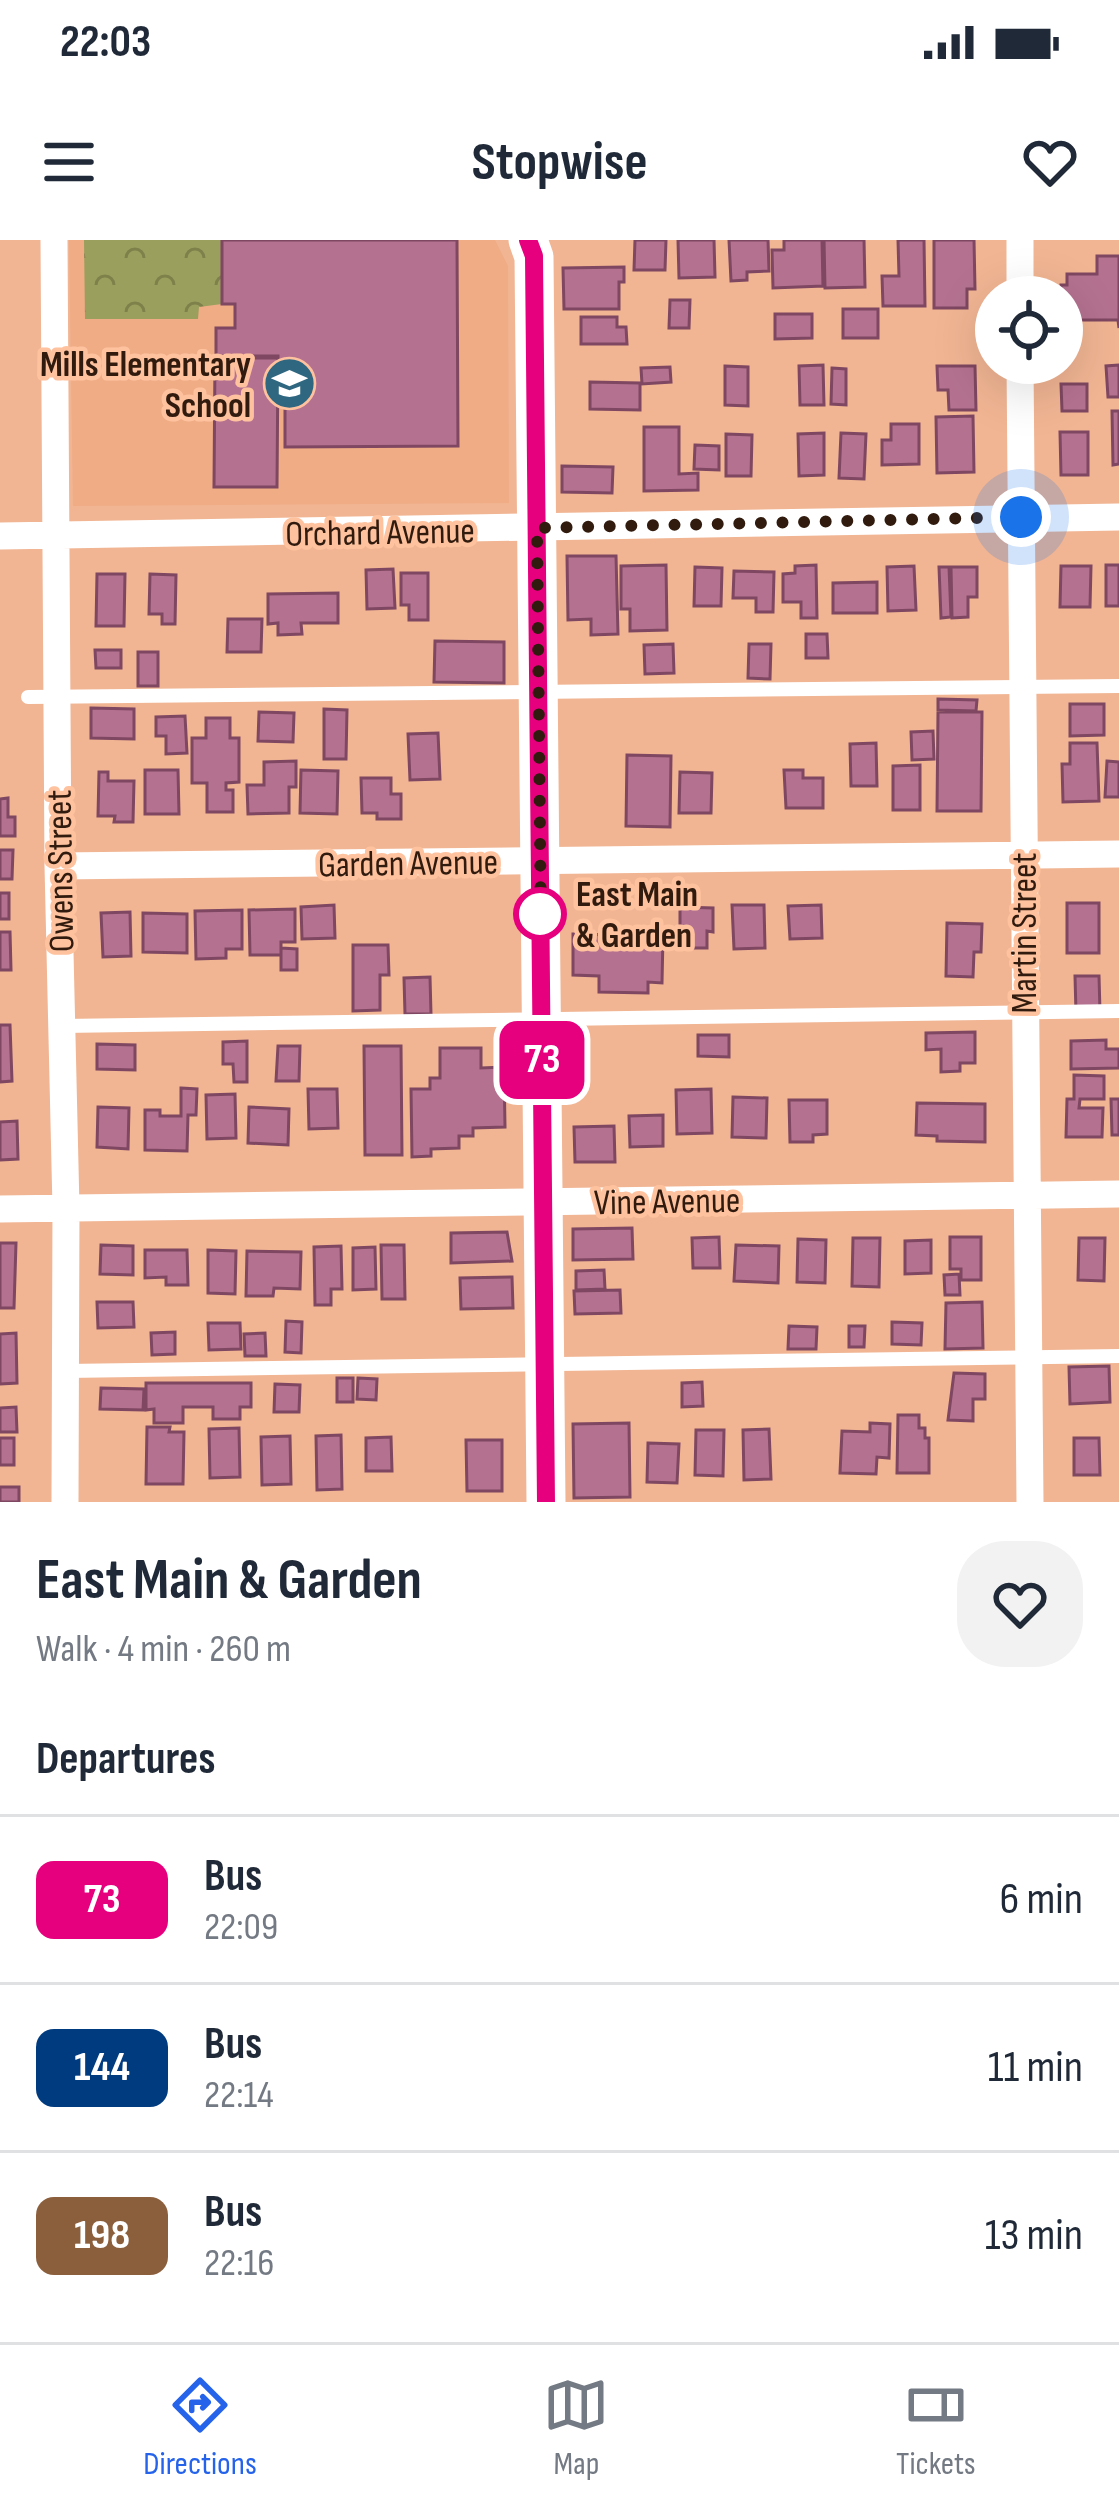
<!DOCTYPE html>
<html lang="en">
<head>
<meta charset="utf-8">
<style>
	:root { --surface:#fff; --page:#f2f2f3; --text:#1f2937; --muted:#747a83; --line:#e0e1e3; --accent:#2563eb }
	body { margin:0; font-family:"Sofia Sans Condensed",sans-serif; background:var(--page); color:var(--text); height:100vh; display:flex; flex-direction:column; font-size:45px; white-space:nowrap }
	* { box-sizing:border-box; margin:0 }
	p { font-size:39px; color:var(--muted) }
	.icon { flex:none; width:66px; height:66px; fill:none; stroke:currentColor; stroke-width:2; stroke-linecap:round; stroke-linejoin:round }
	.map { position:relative; height:1262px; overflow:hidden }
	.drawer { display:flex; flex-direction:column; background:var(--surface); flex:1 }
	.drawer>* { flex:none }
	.badge { padding:0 24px; border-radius:18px; font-size:42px; line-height:78px }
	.fabs { position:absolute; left:975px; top:36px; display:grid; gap:24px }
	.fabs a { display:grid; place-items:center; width:108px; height:108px; border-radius:50%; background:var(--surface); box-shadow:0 12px 48px #0002; font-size:60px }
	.you { position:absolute; width:60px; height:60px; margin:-30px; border:9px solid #fff; border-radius:50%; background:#1a73e8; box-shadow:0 0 0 18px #1a73e833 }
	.map>.badge { position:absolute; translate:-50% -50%; box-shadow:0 0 0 6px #fff }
	h2 { padding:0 36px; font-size:45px; line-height:108px }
	.round { display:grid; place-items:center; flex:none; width:126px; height:126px; border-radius:48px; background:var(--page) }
	.head { display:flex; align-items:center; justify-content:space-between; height:204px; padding:0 36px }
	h1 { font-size:57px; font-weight:700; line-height:90px }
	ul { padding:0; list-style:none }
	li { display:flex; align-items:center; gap:36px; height:168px; padding:0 36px; border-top:3px solid var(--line) }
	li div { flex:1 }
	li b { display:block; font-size:45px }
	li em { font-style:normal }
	li .badge { min-width:132px; font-weight:700; text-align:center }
	.status { display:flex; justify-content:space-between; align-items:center; height:84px; padding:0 60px; background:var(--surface); direction:ltr }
	.status svg { height:33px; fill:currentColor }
	header { display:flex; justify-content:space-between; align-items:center; height:156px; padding:0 36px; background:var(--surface); font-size:54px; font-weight:700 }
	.dock { display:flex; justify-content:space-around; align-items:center; height:168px; border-top:3px solid var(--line); background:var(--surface); font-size:33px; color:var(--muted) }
	.dock a { display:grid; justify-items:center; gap:6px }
	.dock .on { color:var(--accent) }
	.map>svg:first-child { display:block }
	.built { fill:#efac85 }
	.park { fill:url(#park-crowns) }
	.building { fill:#b47290; stroke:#7f4761; stroke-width:3 }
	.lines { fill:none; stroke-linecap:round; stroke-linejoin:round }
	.lane { stroke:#fff; stroke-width:14 }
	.street { stroke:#fff; stroke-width:27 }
	.secondary { stroke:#fff; stroke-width:39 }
	.line-casing { stroke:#fff; stroke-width:27 }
	.line { stroke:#e6007e; stroke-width:18 }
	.walk { stroke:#311b0e; stroke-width:12; stroke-dasharray:0 21.6 }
	.stop-dot { fill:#fff; stroke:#e6007e; stroke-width:6 }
	.labels { text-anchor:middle; stroke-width:9; stroke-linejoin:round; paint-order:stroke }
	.poi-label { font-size:36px; font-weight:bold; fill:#311b0e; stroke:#ffc29f; text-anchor:end }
	.street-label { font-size:36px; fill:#311b0e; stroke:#ffc29f }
	.stop-label { font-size:36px; font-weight:bold; fill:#311b0e; stroke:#ffc29f; text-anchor:start }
</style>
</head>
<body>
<div class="status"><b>22:03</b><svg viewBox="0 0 49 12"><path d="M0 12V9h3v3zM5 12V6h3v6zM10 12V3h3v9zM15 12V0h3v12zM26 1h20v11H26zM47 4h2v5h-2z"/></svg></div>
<header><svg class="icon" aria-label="menu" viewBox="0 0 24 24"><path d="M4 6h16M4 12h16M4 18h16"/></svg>Stopwise<svg class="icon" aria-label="heart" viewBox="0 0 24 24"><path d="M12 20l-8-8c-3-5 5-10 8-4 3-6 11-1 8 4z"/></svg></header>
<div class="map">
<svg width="1119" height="1262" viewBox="0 0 1119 1262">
	<defs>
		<pattern id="park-crowns" width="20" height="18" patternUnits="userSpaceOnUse" patternTransform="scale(3)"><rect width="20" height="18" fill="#9b9f5d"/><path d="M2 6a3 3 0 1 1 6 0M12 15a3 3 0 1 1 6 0" fill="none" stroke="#7f814b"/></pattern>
	</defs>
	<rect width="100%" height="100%" fill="#f1b593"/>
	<path class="built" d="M69,0H495L508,26L509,263L73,266Z"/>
	<path class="park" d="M84,0H222V64L199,67L198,79H85Z"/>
	<path class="building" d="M222,0H457L458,206L285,207V140H278V116H216V88H235V64H222Z
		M635,0H666L665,30H634Z
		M678,0H714L715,37L679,38Z
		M729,0H768L769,31L747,32V40L731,41Z
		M784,0H822L823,46L773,48L772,10H784Z
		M824,0H864L865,47L825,48Z
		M898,0H924L925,66H883L882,36H899Z
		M934,0H974L975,49H967V68H934Z
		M1097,16H1119V88L1118,80H1062L1061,45H1067V34H1097Z
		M624,27V42H619V69H564L563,28Z
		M670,60H690L689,88H669Z
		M843,69H878V98H843Z
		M775,74H812V98L775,99Z
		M581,77H617V87H626L627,104H581Z
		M215,118H278L277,247H214Z
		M823,125L824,165H800L799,126Z
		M1119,125V157H1108L1106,126Z
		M725,126L748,127V166L725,165Z
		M937,126H975L976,170H949L948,150H938Z
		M670,127L671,142L642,144L641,128Z
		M832,128L846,129V165L831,164Z
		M590,142L640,143V170L590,169Z
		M1061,144H1087V171H1062Z
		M1112,171H1119V224L1113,225Z
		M973,176L974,232L937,233L936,177Z
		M891,184H919V224L882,225V200H891Z
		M644,187H679V234L698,233V250L644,251Z
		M1060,192H1088V235H1061Z
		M824,193V235L799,236L798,194Z
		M841,193L866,194L864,239L839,238Z
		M726,194L752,195L751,236H726Z
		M695,205L719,206V230L694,229Z
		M562,226L613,227L612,253L562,252Z
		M567,316H616L618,394L591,395V379L568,380Z
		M666,325L667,390L630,391V369H621V326Z
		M816,325L817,378H801V362H783V334L795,333V326Z
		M1106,325H1119V366H1106Z
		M914,326L916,370L888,371L887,327Z
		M1061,326H1091L1090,367H1060Z
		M695,327L722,328L721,366H694Z
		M939,327H949L951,377L941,378Z
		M951,327H977V357H968V377L952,378Z
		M393,329L395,368L367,369L366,330Z
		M734,331L774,332L773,372H756V358H733Z
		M401,333H428V380H409V365H401Z
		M97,334H125L124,386H96Z
		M150,334L176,335L175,384H162V374H149Z
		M877,342V373H833V343Z
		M338,353V383H301L302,394L278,395V383L268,384V354Z
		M228,379H262L261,412H227Z
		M806,394H827L828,418H806Z
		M435,401L504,402V443L434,442Z
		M673,404L674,433L645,434L644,405Z
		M749,404H771L770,439L748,438Z
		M95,410H121V428H96Z
		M138,412H158V446H138Z
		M938,459L977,460L976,471L938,470Z
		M1070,464H1104V495L1070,496Z
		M91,468L134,469V499L91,498Z
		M324,469L347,470L346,519H324Z
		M259,472L294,473L293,502L258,501Z
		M938,472H982L981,571H937Z
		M185,476L187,513L166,514V496H156V477Z
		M206,478H230V498H239V542L226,543V550H233V572H207V543H192V498H206Z
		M933,491L934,519L912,520L911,492Z
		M438,493L440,539L410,540L408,494Z
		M876,503L877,546H851L850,504Z
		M1070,503H1097L1099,561L1063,562L1062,524H1070Z
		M627,515L671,516L670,587L626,586Z
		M296,521V547H289V573L248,574L247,545H264V522Z
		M1107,521L1119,522V557H1105Z
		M920,525V570H893V526Z
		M145,530H178L179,574H145Z
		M301,530L338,531L337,574L300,573Z
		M784,530H803V538H823V568H786Z
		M99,532H108V541H134L133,582H114L115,576H98Z
		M680,532L712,533L711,573H679Z
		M361,538H391V554H401V579H377V573H362Z
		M8,558V577H15V596H0V559Z
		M0,610H13L12,639H0Z
		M0,653H9V679H0Z
		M1067,663H1099V713H1067Z
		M334,665L335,698L302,699L301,667Z
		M732,665H764L765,708L734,709Z
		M821,665L822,698L790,699L788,666Z
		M680,667L713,668V692L707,691V708H680Z
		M295,669V702H281V715H250L249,670Z
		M242,670V709H226V718L196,719L195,671Z
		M130,672L131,716L103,717L101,673Z
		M143,673L187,674V713L143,712Z
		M947,683L982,684L981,712H974L973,737L946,736Z
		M0,692H10L11,730H0Z
		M573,694L663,696L662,743L648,742V753L599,752V736L573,735Z
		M353,705H388L389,735H380V770L353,771Z
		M281,708L297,709V730H281Z
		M1075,736H1099L1100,772L1076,773Z
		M430,737L431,774H405L404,738Z
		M0,785H10L12,841L0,842Z
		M975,792V823H960V831L941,832V809L926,810V793Z
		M698,795H729V817L698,816Z
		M1106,800V809H1119V828L1071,829V801Z
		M247,801V842H234L233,824H223V802Z
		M97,804L135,805V830L97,829Z
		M278,806H300L299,841H276Z
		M364,806H401L402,915H365Z
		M440,808H481V828L504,827L505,887L473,888V896H459V908L431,909V916L412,917L411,849H430V838H440Z
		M1074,835L1104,836V859H1080L1079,868H1103L1102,897H1066L1067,859H1074Z
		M181,848L197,849L196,875H188L187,911L145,910V870H160V876H181Z
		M308,849H337L338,888L309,889Z
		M711,849L712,893L677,894L676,850Z
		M235,854L236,898L207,899L206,855Z
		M733,857L767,858L766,898L732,897Z
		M1111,859H1119V895H1112Z
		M789,860H827V894L813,895V902H790Z
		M917,863L985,864V902L937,901V896L916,895Z
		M98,867L129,868L128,909L97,907Z
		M249,867L289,869L288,905L248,903Z
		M663,875V906L630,907L629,876Z
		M17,881L18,919L0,920V882Z
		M614,886L615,922H575L574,887Z
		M632,988L633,1019L573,1020V989Z
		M507,992L512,1021L451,1023V993Z
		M719,997L720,1028H693L692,998Z
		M950,997H981V1040H961V1029H950Z
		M853,998H880L879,1047L852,1046Z
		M1079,998H1105L1104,1041L1078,1040Z
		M798,999L826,1000L825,1043L797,1042Z
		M931,1000V1033L905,1034V1001Z
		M0,1003H16L14,1068H0Z
		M101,1005L133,1006V1035L100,1034Z
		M381,1005H404L405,1059H382Z
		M736,1005L779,1006L778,1043L734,1041Z
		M341,1006L342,1049H331V1065H315L314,1007Z
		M375,1007L376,1049L353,1050V1008Z
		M145,1010H187L188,1045H166V1037L145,1038Z
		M208,1010L236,1011L235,1054L208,1053Z
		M247,1011L301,1012L300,1049L274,1048L273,1056H246Z
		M604,1030L605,1049L576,1050V1031Z
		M959,1034L960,1055H945L944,1035Z
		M512,1037L513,1068L461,1069L460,1038Z
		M620,1050L621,1073L575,1074L574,1051Z
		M97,1062H133L134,1087L98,1088Z
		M982,1062L983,1108L945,1109L946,1063Z
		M286,1081L302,1082L301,1113L285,1112Z
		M892,1082L922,1083L921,1105L892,1104Z
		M208,1083H240L241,1109L209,1110Z
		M789,1086L817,1087L816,1109H788Z
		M849,1086H865L864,1107H849Z
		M175,1092V1114L152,1115L151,1093Z
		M16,1093L17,1143L0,1144V1094Z
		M265,1093L266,1116H245L244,1094Z
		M1109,1126L1110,1162L1070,1164L1069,1127Z
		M954,1133L985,1134V1159H973V1181L948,1180Z
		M337,1138H353V1162H337Z
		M358,1138L377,1139L376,1160L357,1159Z
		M702,1142L703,1166L682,1167V1143Z
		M146,1143H251V1167H240V1179H213V1167H183V1183H154V1169L146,1170Z
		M275,1144L300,1145L299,1172H274Z
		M101,1148L144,1149L143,1170L100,1169Z
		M16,1167L17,1192H0V1168Z
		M898,1175H919V1188H925V1198H929V1233H897Z
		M629,1183L630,1257L574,1258L573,1184Z
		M870,1183L890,1184L889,1218L877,1217L876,1234L840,1233L842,1191L870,1192Z
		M147,1187H170L169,1192H184L183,1244H146Z
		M239,1188L240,1237L210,1238L209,1189Z
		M769,1189L771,1239L744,1240L743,1190Z
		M696,1190H724L723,1236L695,1235Z
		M341,1195L342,1249L317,1250L316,1196Z
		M290,1196L291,1244L262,1245L261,1197Z
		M391,1197L392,1231H366V1198Z
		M0,1198H14V1225H0Z
		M1074,1198H1099L1100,1235H1074Z
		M466,1200H502V1251H467Z
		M648,1203L679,1204L677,1243L647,1242Z
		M0,1247H19V1262H0Z"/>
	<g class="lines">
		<path class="lane" d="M28,457L1119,446
			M62,786L1119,771
			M66,1131L1119,1116"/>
		<path class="street" d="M54,0L58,626L66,968L65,1262
			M1020,0V57
			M1020,123L1030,1262
			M0,296L1119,277
			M58,626L1119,614
			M0,969L1119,954"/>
		<path class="secondary" d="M528,0L534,17L546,1262"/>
	</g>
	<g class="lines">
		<defs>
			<path id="line" d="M528,0L534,16L546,1262"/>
		</defs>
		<use href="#line" class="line-casing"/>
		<use href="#line" class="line"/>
		<path class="walk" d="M540,674L541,693L537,288L1021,277"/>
	</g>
	<defs>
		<symbol id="school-disc" viewBox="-11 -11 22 22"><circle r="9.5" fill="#2f6781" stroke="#ffc29f"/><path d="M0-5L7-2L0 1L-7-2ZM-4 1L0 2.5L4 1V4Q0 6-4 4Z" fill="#fff"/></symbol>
	</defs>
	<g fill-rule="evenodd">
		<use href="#school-disc" x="260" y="114" width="59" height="59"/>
	</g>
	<circle class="stop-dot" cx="540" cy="674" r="24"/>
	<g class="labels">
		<g class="poi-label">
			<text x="251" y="136">Mills Elementary<tspan x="251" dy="41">School</tspan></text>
		</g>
		<g class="street-label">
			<text transform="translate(380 291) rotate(-1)" y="13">Orchard Avenue</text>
			<text transform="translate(408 622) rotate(-1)" y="13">Garden Avenue</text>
			<text transform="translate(59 631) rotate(-91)" y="13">Owens Street</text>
			<text transform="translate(1023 693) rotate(-90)" y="13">Martin Street</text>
			<text transform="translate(667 960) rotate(-1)" y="13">Vine Avenue</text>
		</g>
		<g class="stop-label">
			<text x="576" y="666">East Main<tspan x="576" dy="41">&amp; Garden</tspan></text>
		</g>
	</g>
</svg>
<div class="fabs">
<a><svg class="icon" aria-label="locate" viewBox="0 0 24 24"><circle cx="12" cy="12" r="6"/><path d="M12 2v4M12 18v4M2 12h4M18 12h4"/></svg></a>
</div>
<div class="you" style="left:1021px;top:277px"></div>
<b class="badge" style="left:542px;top:820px;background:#e6007e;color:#fff">73</b>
</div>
<section class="drawer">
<div class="head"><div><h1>East Main &amp; Garden</h1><p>Walk · 4 min · 260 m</p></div><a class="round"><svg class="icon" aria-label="heart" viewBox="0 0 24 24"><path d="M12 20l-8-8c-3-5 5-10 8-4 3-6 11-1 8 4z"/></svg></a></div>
<h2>Departures</h2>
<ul>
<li><span class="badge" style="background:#e6007e;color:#fff">73</span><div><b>Bus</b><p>22:09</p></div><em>6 min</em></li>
<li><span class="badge" style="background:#003b80;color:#fff">144</span><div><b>Bus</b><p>22:14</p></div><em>11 min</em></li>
<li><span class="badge" style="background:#8b5e3c;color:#fff">198</span><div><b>Bus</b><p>22:16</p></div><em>13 min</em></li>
</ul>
</section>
<nav class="dock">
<a class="on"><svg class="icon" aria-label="directions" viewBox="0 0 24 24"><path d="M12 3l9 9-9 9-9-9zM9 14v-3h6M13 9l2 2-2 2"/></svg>Directions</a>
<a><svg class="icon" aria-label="map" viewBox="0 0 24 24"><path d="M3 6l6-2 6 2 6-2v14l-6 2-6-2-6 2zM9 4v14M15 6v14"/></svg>Map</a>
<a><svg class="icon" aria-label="tickets" viewBox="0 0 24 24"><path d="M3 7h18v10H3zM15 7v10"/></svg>Tickets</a>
</nav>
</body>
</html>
